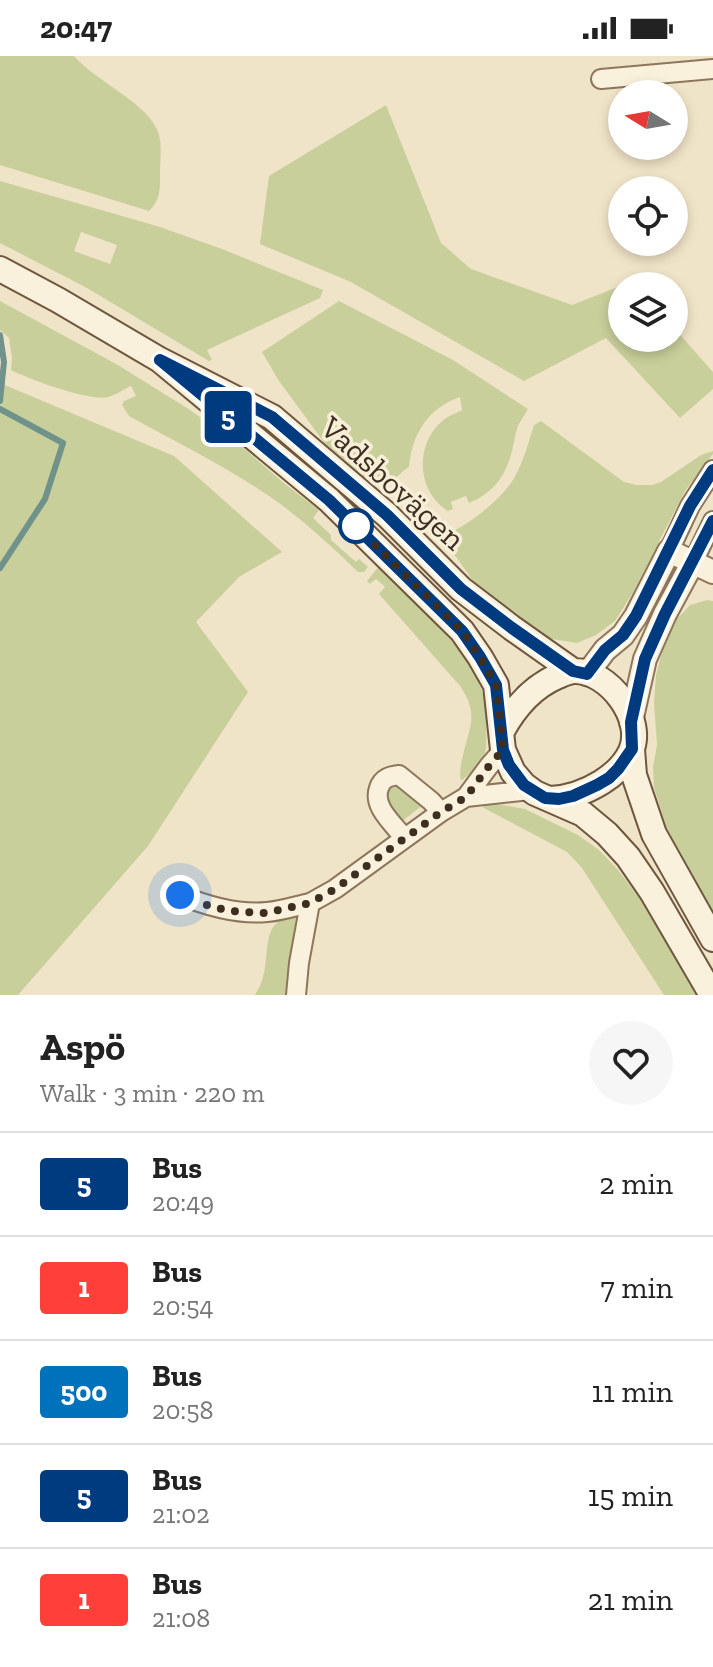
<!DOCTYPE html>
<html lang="en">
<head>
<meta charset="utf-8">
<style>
	:root { --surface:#fff; --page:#f6f6f6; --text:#222; --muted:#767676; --line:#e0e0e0 }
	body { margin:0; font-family:"Zilla Slab",serif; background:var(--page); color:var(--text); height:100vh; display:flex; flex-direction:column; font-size:30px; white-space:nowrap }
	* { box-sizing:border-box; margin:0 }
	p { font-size:26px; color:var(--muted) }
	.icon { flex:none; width:44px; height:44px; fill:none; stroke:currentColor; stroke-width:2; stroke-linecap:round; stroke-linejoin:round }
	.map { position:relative; height:939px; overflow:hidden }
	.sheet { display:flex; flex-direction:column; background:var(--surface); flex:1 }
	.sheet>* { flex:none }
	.badge { padding:0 16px; border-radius:6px; font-size:28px; line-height:52px }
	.needle { width:52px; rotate:281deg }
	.buttons { position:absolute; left:608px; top:24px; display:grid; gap:16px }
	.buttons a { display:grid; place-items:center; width:80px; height:80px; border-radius:50%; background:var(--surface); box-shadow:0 4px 12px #0003; font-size:40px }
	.you { position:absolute; width:40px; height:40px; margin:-20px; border:6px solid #fff; border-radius:50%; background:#1a73e8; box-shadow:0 0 0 12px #1a73e833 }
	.map>.badge { position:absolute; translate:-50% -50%; box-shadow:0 0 0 4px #fff }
	.round { display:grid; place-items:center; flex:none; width:84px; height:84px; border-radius:42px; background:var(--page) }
	.overview { display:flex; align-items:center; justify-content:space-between; height:136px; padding:0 40px }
	h1 { font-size:38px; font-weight:800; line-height:60px }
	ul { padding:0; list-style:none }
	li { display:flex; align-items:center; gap:24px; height:104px; padding:0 40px; border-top:2px solid var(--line) }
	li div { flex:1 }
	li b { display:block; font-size:30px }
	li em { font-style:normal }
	li .badge { min-width:88px; font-weight:700; text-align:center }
	.status { display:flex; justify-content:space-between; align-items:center; height:56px; padding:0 40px; background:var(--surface); direction:ltr }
	.status svg { height:22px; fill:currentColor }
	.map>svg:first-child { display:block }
	.green { fill:#c9cf9b; fill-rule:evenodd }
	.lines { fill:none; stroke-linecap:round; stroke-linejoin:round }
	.stream { stroke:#6f938a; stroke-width:6 }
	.minor-casing { stroke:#8d765c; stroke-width:22 }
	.tertiary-casing { stroke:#8d765c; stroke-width:26 }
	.secondary-casing { stroke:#6f573f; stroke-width:28 }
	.minor { stroke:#faf1dc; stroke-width:18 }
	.tertiary { stroke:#faf1dc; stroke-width:22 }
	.secondary { stroke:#faf1dc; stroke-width:24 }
	.line-casing { stroke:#fff; stroke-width:18 }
	.line { stroke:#003b80; stroke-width:12 }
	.walk { stroke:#3d2e20; stroke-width:8; stroke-dasharray:0 14.4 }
	.stop-dot { fill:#fff; stroke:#003b80; stroke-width:4 }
	.labels { text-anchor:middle; stroke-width:7; stroke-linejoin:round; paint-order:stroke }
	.street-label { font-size:32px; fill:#3d2e20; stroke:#f7eed8 }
</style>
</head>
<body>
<div class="status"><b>20:47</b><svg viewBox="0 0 49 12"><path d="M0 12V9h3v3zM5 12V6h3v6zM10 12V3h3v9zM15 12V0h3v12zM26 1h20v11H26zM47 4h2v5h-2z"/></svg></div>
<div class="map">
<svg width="713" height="939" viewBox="0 0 713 939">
	<rect width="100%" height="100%" fill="#f0e4c8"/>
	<path class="green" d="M0,0H74C96,26 151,48 159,79C162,90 160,104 160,116C160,132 161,144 149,155L0,109Z
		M386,49L441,187L471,213L572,249L633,225L637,230H622V282H674V272L713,316V333L680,362L606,282L524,325L351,226L260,188L269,120Z
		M0,125L157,170L222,193L323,234L320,242L207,294L212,304L209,305L87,232L0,187ZM81,176L117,189L110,208L74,195Z
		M0,245L118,309L187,352L241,390L285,428L319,454L313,462L331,479V484L356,506L359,503L368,511L364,516H358C330,489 301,462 269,440C225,410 176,386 129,360L122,349L124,345L136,340L131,330C124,333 116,339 108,341C91,346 28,323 11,314L12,302L9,282L0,274Z
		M339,245L453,304L528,353C525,358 521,364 518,370C515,378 514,387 512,395C506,420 493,437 469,447L466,440L451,446L453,453L448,455C418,437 414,392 440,367C446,361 454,358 462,354L460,341C428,352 412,378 409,411L403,415L385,433L374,424L361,420L332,397L279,325L262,296Z
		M0,327L174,400L282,496L239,521L196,566L248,636L148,790L18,939H0Z
		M541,365L624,426L637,429H652L661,426L701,399L713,395V398L685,435L632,538L615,565L596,579L577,587L552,583L527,570L477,531L457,502L437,483C465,471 492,452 511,427C522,411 528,388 534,369Z
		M379,510C412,544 462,586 480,629C485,640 485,655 486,666C487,700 488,703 461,725C459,716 461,708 463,699C470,669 479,658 460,630L379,538L385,531L376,523L370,528L367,525Z
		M707,544L713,545V860L683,808L667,773L654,732L653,711L657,689L654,647L656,619L665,584L677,563L690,549Z
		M395,729H399L423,749L401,766L387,747V735Z
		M492,747L525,753L578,779L599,794L619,815L643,847L697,939H664L582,812L567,796L482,751Z
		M289,860L297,863L300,869L291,939H255C258,933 262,927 263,921C270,898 261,868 289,860Z"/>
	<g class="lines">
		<path class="stream" d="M0,279L4,306L0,345
			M0,353L63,387L45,443L0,512"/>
		<defs>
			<path id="minor" d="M601,23L713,13
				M669,495L690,450L713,414
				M693,506L713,465
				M466,741L530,734
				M404,782C394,768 372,751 379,732C382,722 390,720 399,719L431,745L441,756
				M180,839C207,850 237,859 267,856C281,855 296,850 310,847
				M296,939L299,907L310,847L335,833L441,756L466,741L489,710L503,694"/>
			<path id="tertiary" d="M587,618L605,594L623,579L636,560L669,495L713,516
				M631,666L645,603L665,558L693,506"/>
			<path id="secondary" d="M0,213L58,244L160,304L272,361L387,459L461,533L512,572L573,615
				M160,304L329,444L462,575L480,601L496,629L503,694L513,716L524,729L535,737L583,758L607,778L628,801L652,836L712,939
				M502,675C515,651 532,631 558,620C563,618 569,615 575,615C609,615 645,663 631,695C625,708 613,719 602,726C586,736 569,742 550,743
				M632,693L634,719L654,778L713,883"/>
		</defs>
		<use href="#minor" class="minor-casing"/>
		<use href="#tertiary" class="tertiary-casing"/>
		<use href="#secondary" class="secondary-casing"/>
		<use href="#minor" class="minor"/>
		<use href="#tertiary" class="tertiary"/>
		<use href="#secondary" class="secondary"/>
	</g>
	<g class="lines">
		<defs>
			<path id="line" d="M713,414L690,450L636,560L623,579L605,594L587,618L573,615L512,572L461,533L387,459L272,361L160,304L329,444L462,575L480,601L496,629L503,694L509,709L524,729L545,742L559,743L573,740L597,729L609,722L618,713L632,693L631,666L645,603L665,558L713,465"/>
		</defs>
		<use href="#line" class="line-casing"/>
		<use href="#line" class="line"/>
		<path class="walk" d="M180,839L199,847L229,855L265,857L310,847L335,833L441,756L466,741L489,710L503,694L496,629L480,601L462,575L356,470"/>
	</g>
	<circle class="stop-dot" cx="356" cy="470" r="16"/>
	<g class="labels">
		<g class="street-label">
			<text transform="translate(393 427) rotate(42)" y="11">Vadsbovägen</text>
		</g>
	</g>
</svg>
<div class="buttons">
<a><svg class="needle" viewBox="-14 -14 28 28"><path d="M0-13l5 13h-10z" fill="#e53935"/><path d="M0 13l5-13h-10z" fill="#767676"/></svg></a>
<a><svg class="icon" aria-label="locate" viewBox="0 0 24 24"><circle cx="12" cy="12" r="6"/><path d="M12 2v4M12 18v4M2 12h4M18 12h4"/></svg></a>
<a><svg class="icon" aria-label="layers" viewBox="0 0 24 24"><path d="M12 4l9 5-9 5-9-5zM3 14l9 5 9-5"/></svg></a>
</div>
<div class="you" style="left:180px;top:839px"></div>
<b class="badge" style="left:228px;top:361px;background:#003b80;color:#fff">5</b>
</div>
<section class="sheet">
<div class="overview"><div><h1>Aspö</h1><p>Walk · 3 min · 220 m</p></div><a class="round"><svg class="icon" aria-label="heart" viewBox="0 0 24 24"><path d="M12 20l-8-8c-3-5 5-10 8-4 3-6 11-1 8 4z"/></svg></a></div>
<ul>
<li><span class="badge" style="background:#003b80;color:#fff">5</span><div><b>Bus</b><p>20:49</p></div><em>2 min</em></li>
<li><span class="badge" style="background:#ff403a;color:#fff">1</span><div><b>Bus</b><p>20:54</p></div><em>7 min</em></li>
<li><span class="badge" style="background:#0072bc;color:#fff">500</span><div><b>Bus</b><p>20:58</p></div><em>11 min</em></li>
<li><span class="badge" style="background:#003b80;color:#fff">5</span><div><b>Bus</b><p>21:02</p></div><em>15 min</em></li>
<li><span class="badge" style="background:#ff403a;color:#fff">1</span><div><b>Bus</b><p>21:08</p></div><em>21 min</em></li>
</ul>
</section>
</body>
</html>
